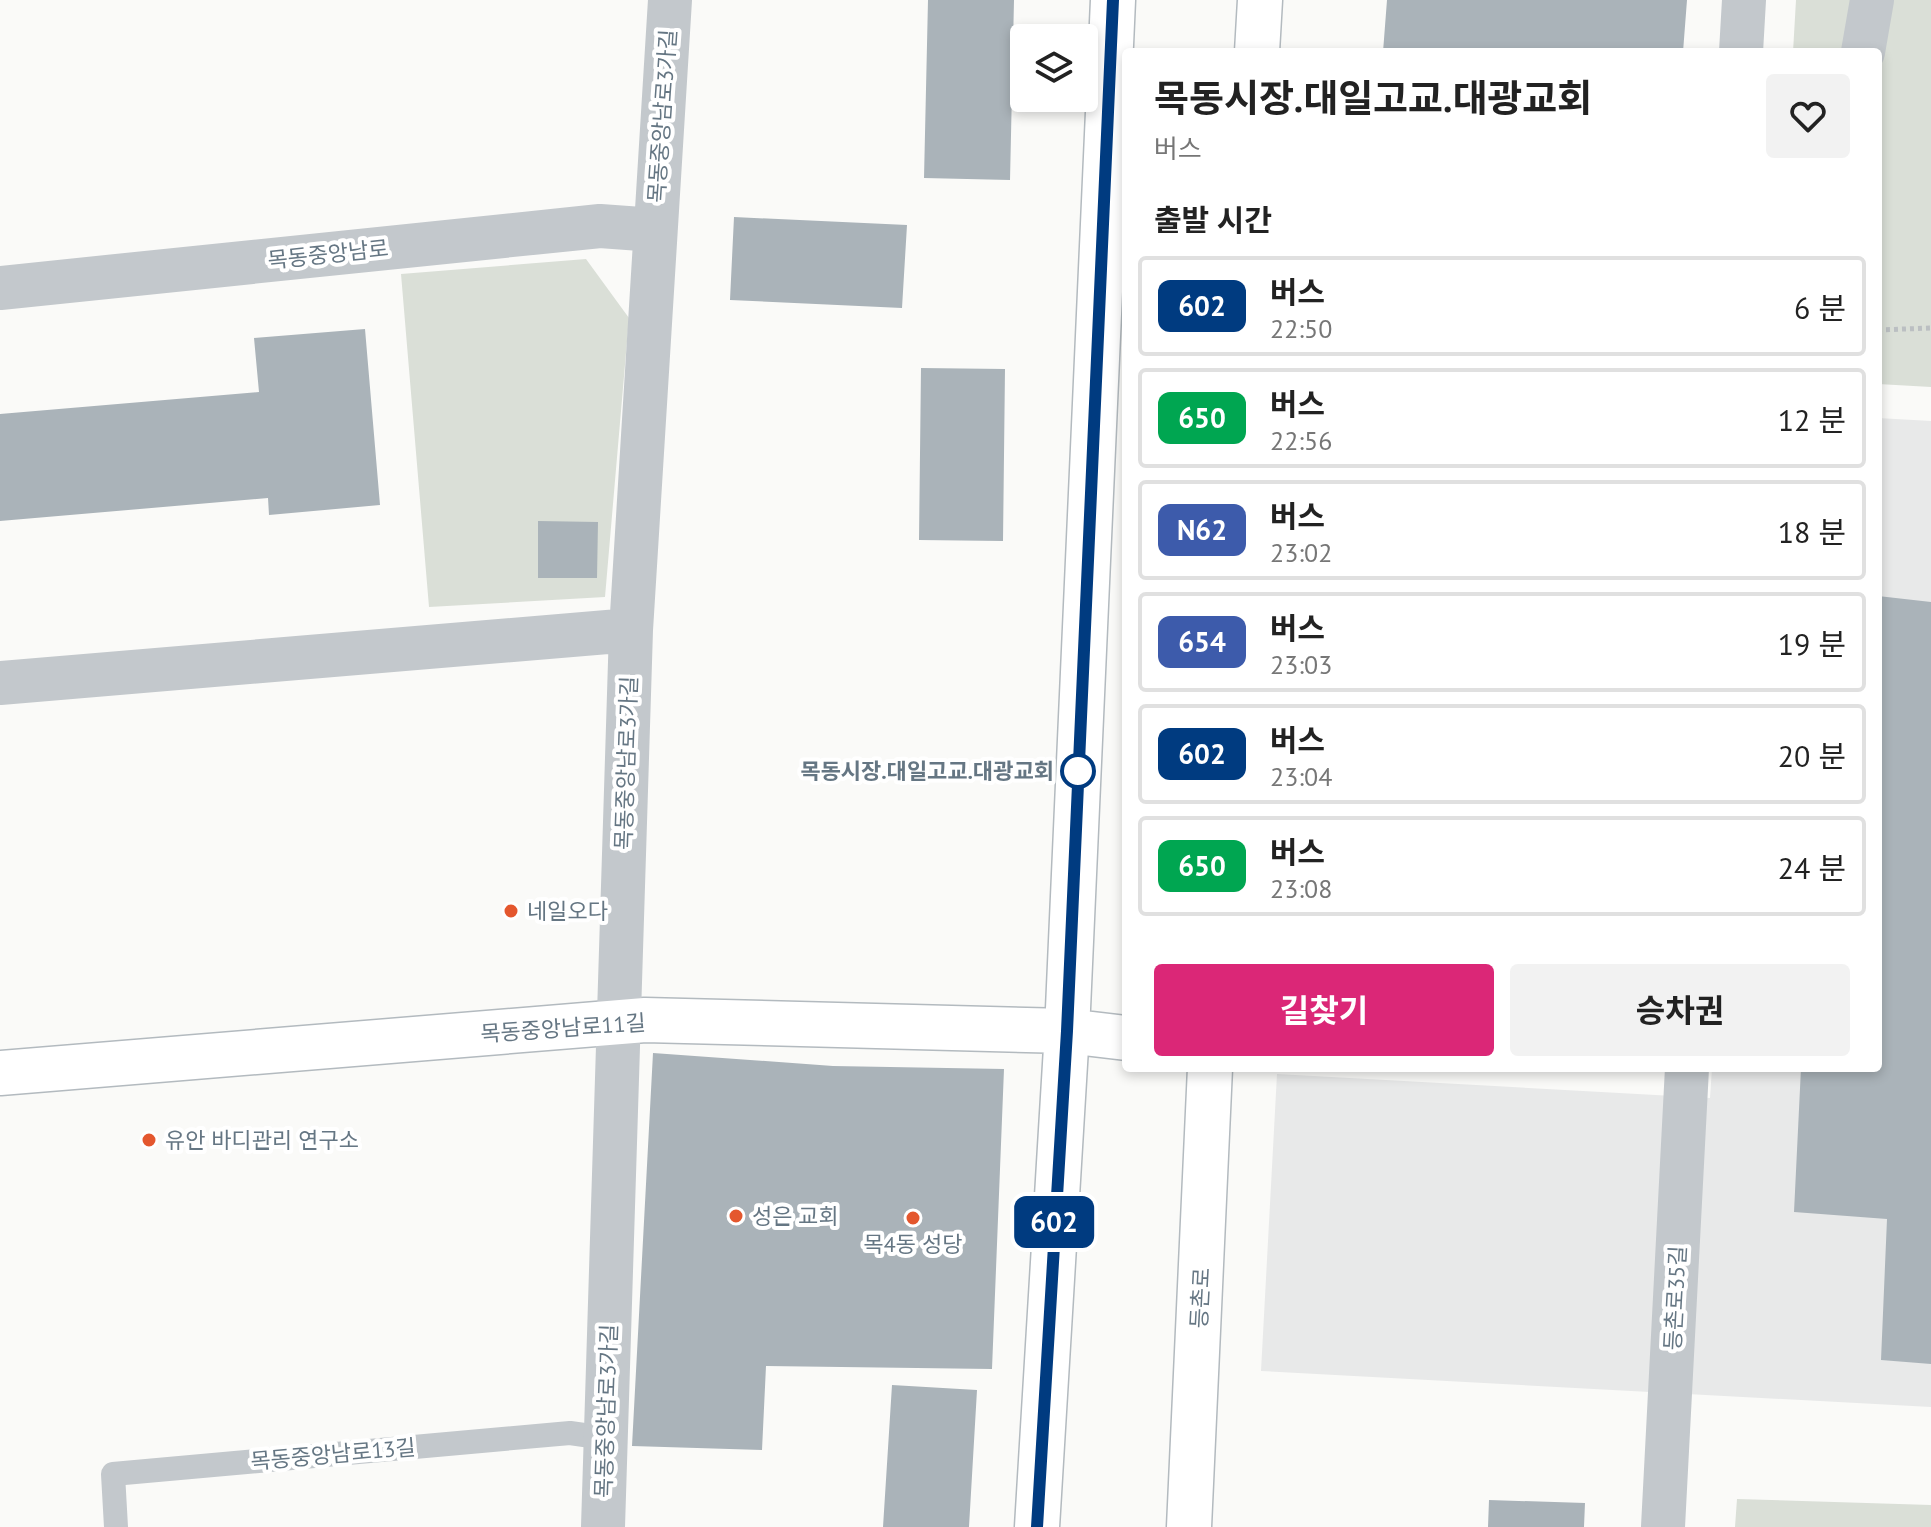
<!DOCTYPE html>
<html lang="ko">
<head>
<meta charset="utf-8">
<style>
	:root { --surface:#fff; --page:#f2f2f2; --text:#222; --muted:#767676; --line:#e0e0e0; --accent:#db2777 }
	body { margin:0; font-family:"PT Sans","Noto Sans KR",sans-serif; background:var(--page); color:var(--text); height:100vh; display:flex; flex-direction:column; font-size:30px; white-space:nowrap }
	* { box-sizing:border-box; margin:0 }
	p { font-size:26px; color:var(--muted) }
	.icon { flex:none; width:44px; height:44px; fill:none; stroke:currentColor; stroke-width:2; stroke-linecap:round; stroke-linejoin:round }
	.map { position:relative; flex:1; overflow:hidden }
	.panel { position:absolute; left:1122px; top:48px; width:760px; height:1024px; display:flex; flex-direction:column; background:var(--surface); border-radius:8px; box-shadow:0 4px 12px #0003 }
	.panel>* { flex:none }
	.badge { padding:0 16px; border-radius:12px; font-size:28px; line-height:52px }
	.fabs { position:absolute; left:1010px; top:24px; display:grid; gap:16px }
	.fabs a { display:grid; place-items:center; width:88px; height:88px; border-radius:8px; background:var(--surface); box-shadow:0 4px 12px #0003; font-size:40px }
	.map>.badge { position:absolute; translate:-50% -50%; box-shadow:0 0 0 4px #fff }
	h2 { padding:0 32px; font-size:30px; line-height:72px }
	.round { display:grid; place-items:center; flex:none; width:84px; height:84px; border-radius:8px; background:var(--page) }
	.head { display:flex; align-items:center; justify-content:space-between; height:136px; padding:0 32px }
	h1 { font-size:38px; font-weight:700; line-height:60px }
	.action { display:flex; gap:16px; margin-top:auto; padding:16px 32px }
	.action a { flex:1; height:92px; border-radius:8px; background:var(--accent); color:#fff; font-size:32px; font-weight:700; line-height:92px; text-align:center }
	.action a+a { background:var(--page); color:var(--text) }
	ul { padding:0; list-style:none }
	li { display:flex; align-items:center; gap:24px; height:100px; margin:0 16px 12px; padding:0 16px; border:4px solid var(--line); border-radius:8px }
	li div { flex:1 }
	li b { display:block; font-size:30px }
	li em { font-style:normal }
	li .badge { min-width:88px; font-weight:700; text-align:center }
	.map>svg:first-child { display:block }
	.built { fill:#e8e9e9 }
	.green { fill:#dadfd7 }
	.building { fill:#aab3b9 }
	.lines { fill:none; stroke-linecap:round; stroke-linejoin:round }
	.secondary-casing { stroke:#b3babf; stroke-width:47 }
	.path { stroke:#bbbfc2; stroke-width:5; stroke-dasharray:4 4; stroke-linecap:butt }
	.lane { stroke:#c3c8cc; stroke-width:24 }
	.street { stroke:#c3c8cc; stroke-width:44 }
	.secondary { stroke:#fff; stroke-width:44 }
	.line-casing { stroke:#fff; stroke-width:18 }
	.line { stroke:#003b80; stroke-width:12 }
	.stop-dot { fill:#fff; stroke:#003b80; stroke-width:4 }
	.poi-dot { fill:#e4572e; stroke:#fff; stroke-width:3 }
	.labels { text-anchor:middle; stroke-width:8; stroke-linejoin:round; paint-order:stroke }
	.street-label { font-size:22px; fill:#657683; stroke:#fff }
	.stop-label { font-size:22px; font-weight:bold; fill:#657683; stroke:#fff; text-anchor:end }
	.poi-label { font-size:22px; fill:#657683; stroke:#fff; text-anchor:start }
</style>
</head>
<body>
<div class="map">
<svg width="1931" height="1527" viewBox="0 0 1931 1527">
	<rect width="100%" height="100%" fill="#fafaf8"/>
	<path class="built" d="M1878,418L1931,421V1407L1261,1371L1277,1074L1710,1098L1712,1068H1878Z"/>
	<path class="green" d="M1796,0H1931V387L1878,384V52H1793Z
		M586,259L629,318L605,597L429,607L401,274Z
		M1737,1499L1931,1505V1527H1735Z"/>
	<path class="building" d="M928,0H1014L1010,180L924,178Z
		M1387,0H1687L1683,52H1383Z
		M734,217L907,225L902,308L730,300Z
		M365,329L380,505L269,515L268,498L0,521V414L259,392L254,338Z
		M921,368L1005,369L1003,541L919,540Z
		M538,521L598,522L597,578H538Z
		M1878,596L1931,602V1364L1881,1360L1887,1219L1794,1212L1801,1068H1878Z
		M653,1053L833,1066L1004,1069L992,1369L766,1366L762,1450L632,1446Z
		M892,1385L977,1390L969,1527H883Z
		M1489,1500L1585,1503L1584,1527H1488Z"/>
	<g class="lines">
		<defs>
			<path id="secondary" d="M1257,52L1260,0
				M0,1073L645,1020L1067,1031L1126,1038
				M1037,1527L1067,1031L1113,0
				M1189,1527L1210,1068"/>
		</defs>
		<use href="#secondary" class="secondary-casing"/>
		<path class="path" d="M1878,330L1931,328"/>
		<path class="lane" d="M116,1527L113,1474L570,1433L605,1438"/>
		<path class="street" d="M1741,52L1744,0
			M1863,52L1872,0
			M0,288L600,226L655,230
			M0,683L631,630
			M603,1527L631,630L670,0
			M1663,1527L1687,1068"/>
		<use href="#secondary" class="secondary"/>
	</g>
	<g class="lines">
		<defs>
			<path id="line" d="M1037,1527L1067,1031L1113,0"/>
		</defs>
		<use href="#line" class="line-casing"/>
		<use href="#line" class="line"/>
	</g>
	<circle class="stop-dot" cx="1078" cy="771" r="16"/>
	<g class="poi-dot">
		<circle cx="511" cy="911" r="8"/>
		<circle cx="149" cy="1140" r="8"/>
		<circle cx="736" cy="1216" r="8"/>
		<circle cx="913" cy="1218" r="8"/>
	</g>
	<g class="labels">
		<g class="street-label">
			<text transform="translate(662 116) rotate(-86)" y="8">목동중앙남로3가길</text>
			<text transform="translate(328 254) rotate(-6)" y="8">목동중앙남로</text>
			<text transform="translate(626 763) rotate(-88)" y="8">목동중앙남로3가길</text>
			<text transform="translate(563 1028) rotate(-4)" y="8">목동중앙남로11길</text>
			<text transform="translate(1200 1298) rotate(-87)" y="8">등촌로</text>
			<text transform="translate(1675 1298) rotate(-87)" y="8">등촌로35길</text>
			<text transform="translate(606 1411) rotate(-88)" y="8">목동중앙남로3가길</text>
			<text transform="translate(333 1454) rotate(-5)" y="8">목동중앙남로13길</text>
		</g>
		<g class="stop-label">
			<text x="1054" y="779">목동시장.대일고교.대광교회</text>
		</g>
		<g class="poi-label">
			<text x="527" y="919">네일오다</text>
			<text x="165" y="1148">유안 바디관리 연구소</text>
			<text x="752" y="1224">성은 교회</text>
			<text x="913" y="1252" text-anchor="middle">목4동 성당</text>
		</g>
	</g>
</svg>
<div class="fabs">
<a><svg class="icon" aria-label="layers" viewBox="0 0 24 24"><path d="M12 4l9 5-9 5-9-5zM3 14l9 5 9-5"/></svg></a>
</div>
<b class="badge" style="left:1054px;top:1222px;background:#003b80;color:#fff">602</b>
<section class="panel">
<div class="head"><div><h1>목동시장.대일고교.대광교회</h1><p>버스</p></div><a class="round"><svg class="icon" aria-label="heart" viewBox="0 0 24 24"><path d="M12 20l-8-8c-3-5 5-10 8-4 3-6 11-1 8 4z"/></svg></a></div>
<h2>출발 시간</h2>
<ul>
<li><span class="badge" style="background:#003b80;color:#fff">602</span><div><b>버스</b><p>22:50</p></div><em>6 분</em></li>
<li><span class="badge" style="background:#00a651;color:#fff">650</span><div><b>버스</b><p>22:56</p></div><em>12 분</em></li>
<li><span class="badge" style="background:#3d5bab;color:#fff">N62</span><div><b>버스</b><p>23:02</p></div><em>18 분</em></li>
<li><span class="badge" style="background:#3d5bab;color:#fff">654</span><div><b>버스</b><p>23:03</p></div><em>19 분</em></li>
<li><span class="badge" style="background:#003b80;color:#fff">602</span><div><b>버스</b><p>23:04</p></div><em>20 분</em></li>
<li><span class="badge" style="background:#00a651;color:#fff">650</span><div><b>버스</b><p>23:08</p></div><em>24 분</em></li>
</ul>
<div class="action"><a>길찾기</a><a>승차권</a></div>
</section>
</div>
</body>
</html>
